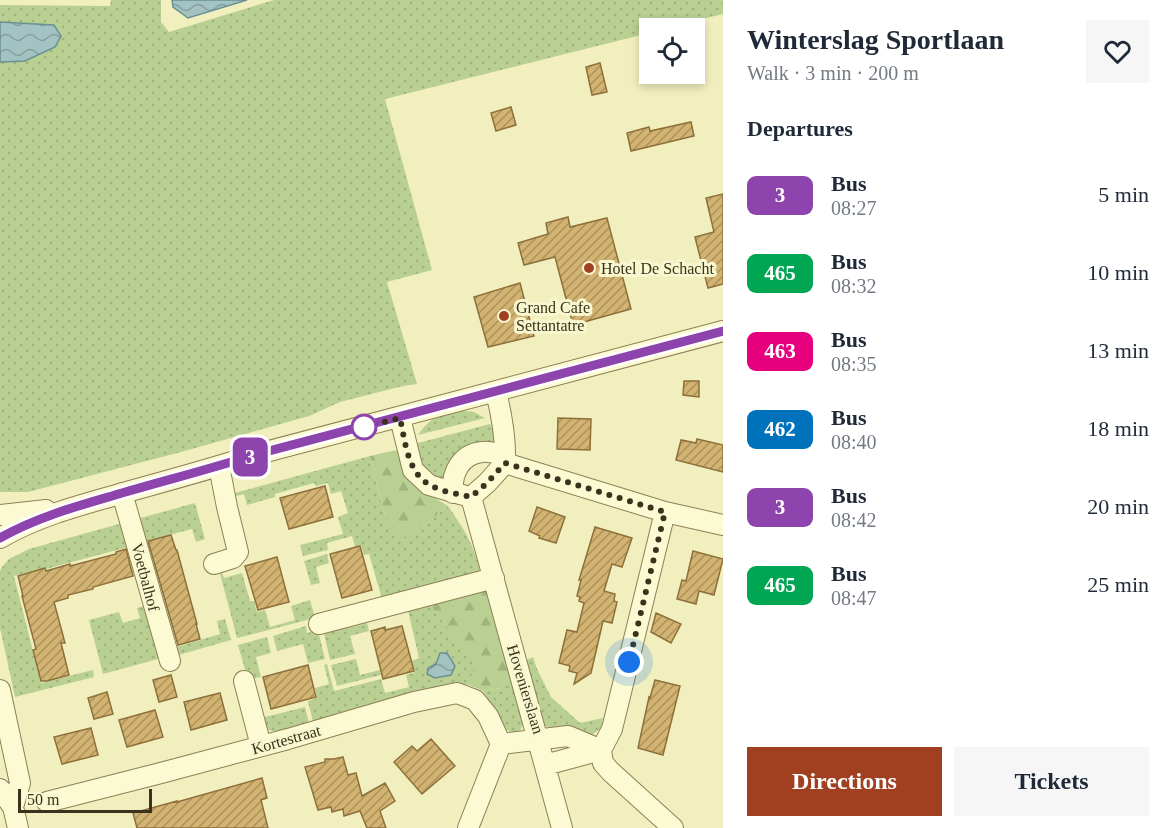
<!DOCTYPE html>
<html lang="en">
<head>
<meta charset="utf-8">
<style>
	:root { --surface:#fff; --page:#f6f6f7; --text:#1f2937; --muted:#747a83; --accent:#a04021 }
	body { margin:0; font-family:Georgia,serif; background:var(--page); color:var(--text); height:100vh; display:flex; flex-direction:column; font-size:22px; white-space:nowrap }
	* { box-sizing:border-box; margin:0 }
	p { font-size:20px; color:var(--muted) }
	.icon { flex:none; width:33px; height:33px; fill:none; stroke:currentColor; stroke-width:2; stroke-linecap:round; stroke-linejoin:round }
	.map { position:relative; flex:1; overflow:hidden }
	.panel { display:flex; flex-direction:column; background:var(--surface); width:450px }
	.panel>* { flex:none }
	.badge { padding:0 12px; border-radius:9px; font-size:21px; line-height:39px }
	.controls { position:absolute; left:639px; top:18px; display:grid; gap:12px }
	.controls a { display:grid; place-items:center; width:66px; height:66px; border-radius:0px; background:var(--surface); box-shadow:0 3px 9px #0003; font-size:30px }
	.scale { position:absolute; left:18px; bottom:15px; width:134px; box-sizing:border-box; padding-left:6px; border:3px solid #3a321c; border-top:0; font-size:16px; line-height:21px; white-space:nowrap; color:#3a321c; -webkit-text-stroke:4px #f8f7cf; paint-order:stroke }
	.you { position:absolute; width:30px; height:30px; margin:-15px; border:4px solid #fff; border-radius:50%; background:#1a73e8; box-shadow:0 0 0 9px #1a73e833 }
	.map>.badge { position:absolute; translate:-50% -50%; box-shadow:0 0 0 3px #fff }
	h2 { padding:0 24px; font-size:22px; line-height:54px }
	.round { display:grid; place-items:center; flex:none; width:63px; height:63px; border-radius:0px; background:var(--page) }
	.summary { display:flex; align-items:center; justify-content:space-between; height:102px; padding:0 24px }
	h1 { font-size:28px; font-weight:700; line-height:45px }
	.button { display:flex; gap:12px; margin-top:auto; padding:12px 24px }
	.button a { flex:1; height:69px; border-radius:0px; background:var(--accent); color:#fff; font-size:24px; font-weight:700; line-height:69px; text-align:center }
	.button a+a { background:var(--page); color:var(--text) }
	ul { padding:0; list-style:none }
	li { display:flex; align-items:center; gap:18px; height:78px; padding:0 24px }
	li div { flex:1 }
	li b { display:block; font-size:22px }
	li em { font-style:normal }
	li .badge { min-width:66px; font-weight:700; text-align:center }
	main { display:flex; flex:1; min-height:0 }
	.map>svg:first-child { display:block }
	.grass { fill:url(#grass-dots) }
	.forest { fill:url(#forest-firs) }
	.water { fill:url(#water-waves); stroke:#699192; stroke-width:1.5 }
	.building { fill:url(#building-hatch); stroke:#8d703a; stroke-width:1.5 }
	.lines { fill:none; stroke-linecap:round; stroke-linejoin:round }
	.minor-casing { stroke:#8c8056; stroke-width:22 }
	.minor { stroke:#fcfad3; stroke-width:20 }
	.line-casing { stroke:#fff; stroke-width:14 }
	.line { stroke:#8e44ad; stroke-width:9 }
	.walk { stroke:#3a321c; stroke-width:6; stroke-dasharray:0 10.8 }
	.poi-dot { fill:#a04021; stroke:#f8f7cf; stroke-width:2 }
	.stop-dot { fill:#fff; stroke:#8e44ad; stroke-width:3 }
	.labels { text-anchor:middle; stroke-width:6; stroke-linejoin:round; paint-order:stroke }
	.poi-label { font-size:16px; fill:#3a321c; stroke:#f8f7cf; text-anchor:start }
	.street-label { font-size:16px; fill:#3a321c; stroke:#f8f7cf }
</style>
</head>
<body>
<main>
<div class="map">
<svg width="723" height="828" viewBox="0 0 723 828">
	<defs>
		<pattern id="grass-dots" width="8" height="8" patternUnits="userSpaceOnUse" patternTransform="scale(1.5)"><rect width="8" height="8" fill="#b9d092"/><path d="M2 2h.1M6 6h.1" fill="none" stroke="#a0b37d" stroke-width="1.8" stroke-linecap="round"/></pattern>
		<pattern id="forest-firs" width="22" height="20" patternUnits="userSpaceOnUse" patternTransform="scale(1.5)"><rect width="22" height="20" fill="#b9d092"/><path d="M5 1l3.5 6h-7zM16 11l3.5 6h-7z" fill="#a0b37d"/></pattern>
		<pattern id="water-waves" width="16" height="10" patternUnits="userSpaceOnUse" patternTransform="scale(1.5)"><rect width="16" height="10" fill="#a3c3c2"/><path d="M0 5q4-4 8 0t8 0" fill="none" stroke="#869f9d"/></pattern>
		<pattern id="building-hatch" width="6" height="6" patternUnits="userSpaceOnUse" patternTransform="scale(1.5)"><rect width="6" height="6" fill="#d3b372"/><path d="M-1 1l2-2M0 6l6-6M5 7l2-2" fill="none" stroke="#ac925d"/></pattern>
	</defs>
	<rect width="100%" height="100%" fill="#f2efbf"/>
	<path class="grass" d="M111,0H161V22L169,32L274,0H723V14L666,28H650L649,33L385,99L432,270L387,282L417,384L403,386L340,402L309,416L181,452L28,492H0V5L110,6Z
		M459,410L474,412L485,418L418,435C430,418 439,414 459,410Z
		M490,424L496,434L495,446L446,481C434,478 418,467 417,453C417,453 418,444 418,443Z
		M370,456L385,516L411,535L448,506C464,529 474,544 480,572L382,599L369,554L364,555L361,545L355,547L352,536L327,543L328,550L303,556L300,545L343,534L338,517L348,513L341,491L331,494L328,483L316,486L314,483L275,494V497L247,505L244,494L232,497L231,494Z
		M195,503L205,539L196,542L192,529L143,542L137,519Z
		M126,522L132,546L46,569L45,568L14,576L41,683L93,670L94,677L15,697L0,628V571L2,567L9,559L29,549Z
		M327,554L329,563L316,567L320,583L311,585L304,561Z
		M219,570H221L224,578L242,573L250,601H254L257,612L265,610L270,627L295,620L291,606L310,600L315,618L237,638Z
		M426,600L476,663L469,685L455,683L313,722L308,701L317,698L315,688L329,684L324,665L327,664L334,691L381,679L385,693L409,687L406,675L415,672L412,661L419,658L407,606Z
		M148,605L162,658L103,674L89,620L119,612L123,623L140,618L137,608Z
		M225,619L231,640L175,656L173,648L220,634L217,621Z
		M347,621L349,628L367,623L369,631L350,636L355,654L330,660L323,629Z
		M306,626L307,633L318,630L325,659L308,663L303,644L277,651L273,636Z
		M267,637L271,653L256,657L261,677L248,680L238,645Z
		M533,657L537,669L551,697L580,723L603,718L601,728L592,735L574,730H555L543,725L525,661Z
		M356,659L360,675L380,670L381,675L337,686L331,665Z
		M509,674L523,724L520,731L514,733L507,730L483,691L501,688Z
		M305,707L309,723C300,725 277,734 269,730C265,728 263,722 261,718Z"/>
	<path class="forest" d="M396,450L422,490L448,506L411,535L395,540L385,516L370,456Z
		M484,588L489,595L509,674L501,688L483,691L469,685L475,663L426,600Z"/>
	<path class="water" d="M172,0H247L188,18L173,7Z
		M0,22L54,25L61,36L55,47L25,61L0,62Z
		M440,653H447L455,666L451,675L435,678L427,674L428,668L436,664Z"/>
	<path class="building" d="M600,63L607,92L592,95L586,67Z
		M511,107L516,125L496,131L491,113Z
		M691,122L694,136L631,151L627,133L649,127L650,131Z
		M723,194V284L708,288L695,237L714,232L706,198Z
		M568,217L570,227L607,218L631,309L573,325L555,257L524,265L518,243L548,234L546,223Z
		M520,283L534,336L488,347L474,297Z
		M684,381H699V397L683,395Z
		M558,418L591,419L590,450L557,449Z
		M697,439L723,445V472L676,460L681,440L696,443Z
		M325,486L333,517L289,529L280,498Z
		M537,507L565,517L556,543L539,538L540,536L529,531Z
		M595,527L632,538L622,567L612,564L604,591L615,594L614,601L617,602L612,623L603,621L591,673L574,684L577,673L569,671L570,666L559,663L567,630L577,632L584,603L579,601L580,597L577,596L581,580H579Z
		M171,535L176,550H177L197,624H196L200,639L178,645L148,541Z
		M360,546L372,590L342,598L330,554Z
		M126,549L133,576L93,587V589L68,595V598L54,602L65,643H61L69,675L47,681H41L33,650L36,649L22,596H23L18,576L45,568L46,571L70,564V566L116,554V552Z
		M693,551L723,559L714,595L699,591L696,604L677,599L682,580L686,581Z
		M277,557L289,602L258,610L245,566Z
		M656,613L681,624L671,643L651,632Z
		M402,626L414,671L383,679L371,631L385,627V630Z
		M308,665L316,697L271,709L263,677Z
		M171,675L177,697L159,702L153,680Z
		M655,680L680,686L663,755L638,748L649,697L650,698Z
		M107,692L113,714L94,719L88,698Z
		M220,693L227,720L191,730L184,702Z
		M155,710L163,737L127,747L119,720Z
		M91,728L98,755L62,764L54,737Z
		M431,739L455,766L422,794L394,762L412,746L417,751Z
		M343,757L348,775L356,773L362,796L385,783L395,801L380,811L386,828H367L360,811L344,816L343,809L332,812L331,807L318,810L305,767L325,762V759H334Z
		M262,778L267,798L261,800L268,828H137L133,813L177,801V802Z"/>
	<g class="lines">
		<defs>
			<path id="minor" d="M496,392C502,416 506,439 505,463
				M400,418L413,470L429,485L463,495
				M122,493L170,661
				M453,493C451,473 461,454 482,452C487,451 492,453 497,453L505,463L665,512L723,525
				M471,497L562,828
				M471,497L487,483L505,463
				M0,515L46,510
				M0,538C36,517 77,506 116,495C162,482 208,470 254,455L723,331
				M214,564L233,558L238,552L227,507L219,466
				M319,624L494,578
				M244,681L261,746
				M0,690L20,783L13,807
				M501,744L568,736L601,750
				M601,750L612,729L665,512
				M601,750L603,763L611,772L673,828
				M545,765L601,750
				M0,789L13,807L18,828
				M47,802L157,774L288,739L414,702L457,693L475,700L488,716L501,744
				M468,828L501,744"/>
		</defs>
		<use href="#minor" class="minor-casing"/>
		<use href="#minor" class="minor"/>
	</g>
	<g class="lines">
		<defs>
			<path id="line" d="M0,538C35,518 74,507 112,496C159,482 207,470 254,455L723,331"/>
		</defs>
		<use href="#line" class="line-casing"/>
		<use href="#line" class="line"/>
		<path class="walk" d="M364,427L400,418C405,440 407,473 430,485C442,492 458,494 471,497L487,483L505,463L665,512L629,662"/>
	</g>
	<g class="poi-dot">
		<circle cx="589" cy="268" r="6"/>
		<circle cx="504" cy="316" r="6"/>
	</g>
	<circle class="stop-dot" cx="364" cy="427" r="12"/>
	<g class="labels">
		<g class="poi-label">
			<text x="601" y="274">Hotel De Schacht</text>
			<text x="516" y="313">Grand Cafe<tspan x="516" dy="18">Settantatre</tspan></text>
		</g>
		<g class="street-label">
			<text transform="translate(146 577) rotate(75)" y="6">Voetbalhof</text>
			<text transform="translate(526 689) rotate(73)" y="6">Hovenierslaan</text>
			<text transform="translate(286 739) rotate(-16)" y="6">Kortestraat</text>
		</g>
	</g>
</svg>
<div class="controls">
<a><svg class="icon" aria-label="locate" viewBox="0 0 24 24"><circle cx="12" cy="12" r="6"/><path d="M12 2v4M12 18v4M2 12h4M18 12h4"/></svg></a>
</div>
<div class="scale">50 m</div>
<div class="you" style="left:629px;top:662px"></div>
<b class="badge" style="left:250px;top:457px;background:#8e44ad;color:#fff">3</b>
</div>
<section class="panel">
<div class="summary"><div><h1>Winterslag Sportlaan</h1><p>Walk · 3 min · 200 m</p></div><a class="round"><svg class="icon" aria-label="heart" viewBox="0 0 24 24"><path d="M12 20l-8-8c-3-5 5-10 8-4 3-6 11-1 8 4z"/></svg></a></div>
<h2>Departures</h2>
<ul>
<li><span class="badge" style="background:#8e44ad;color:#fff">3</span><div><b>Bus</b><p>08:27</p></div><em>5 min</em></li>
<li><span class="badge" style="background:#00a651;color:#fff">465</span><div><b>Bus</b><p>08:32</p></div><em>10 min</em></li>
<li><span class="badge" style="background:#e6007e;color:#fff">463</span><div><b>Bus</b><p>08:35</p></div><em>13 min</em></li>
<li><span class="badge" style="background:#0072bc;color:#fff">462</span><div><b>Bus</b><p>08:40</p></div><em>18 min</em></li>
<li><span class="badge" style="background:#8e44ad;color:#fff">3</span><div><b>Bus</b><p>08:42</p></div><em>20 min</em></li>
<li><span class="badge" style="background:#00a651;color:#fff">465</span><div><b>Bus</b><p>08:47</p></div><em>25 min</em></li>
</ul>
<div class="button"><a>Directions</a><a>Tickets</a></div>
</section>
</main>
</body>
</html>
